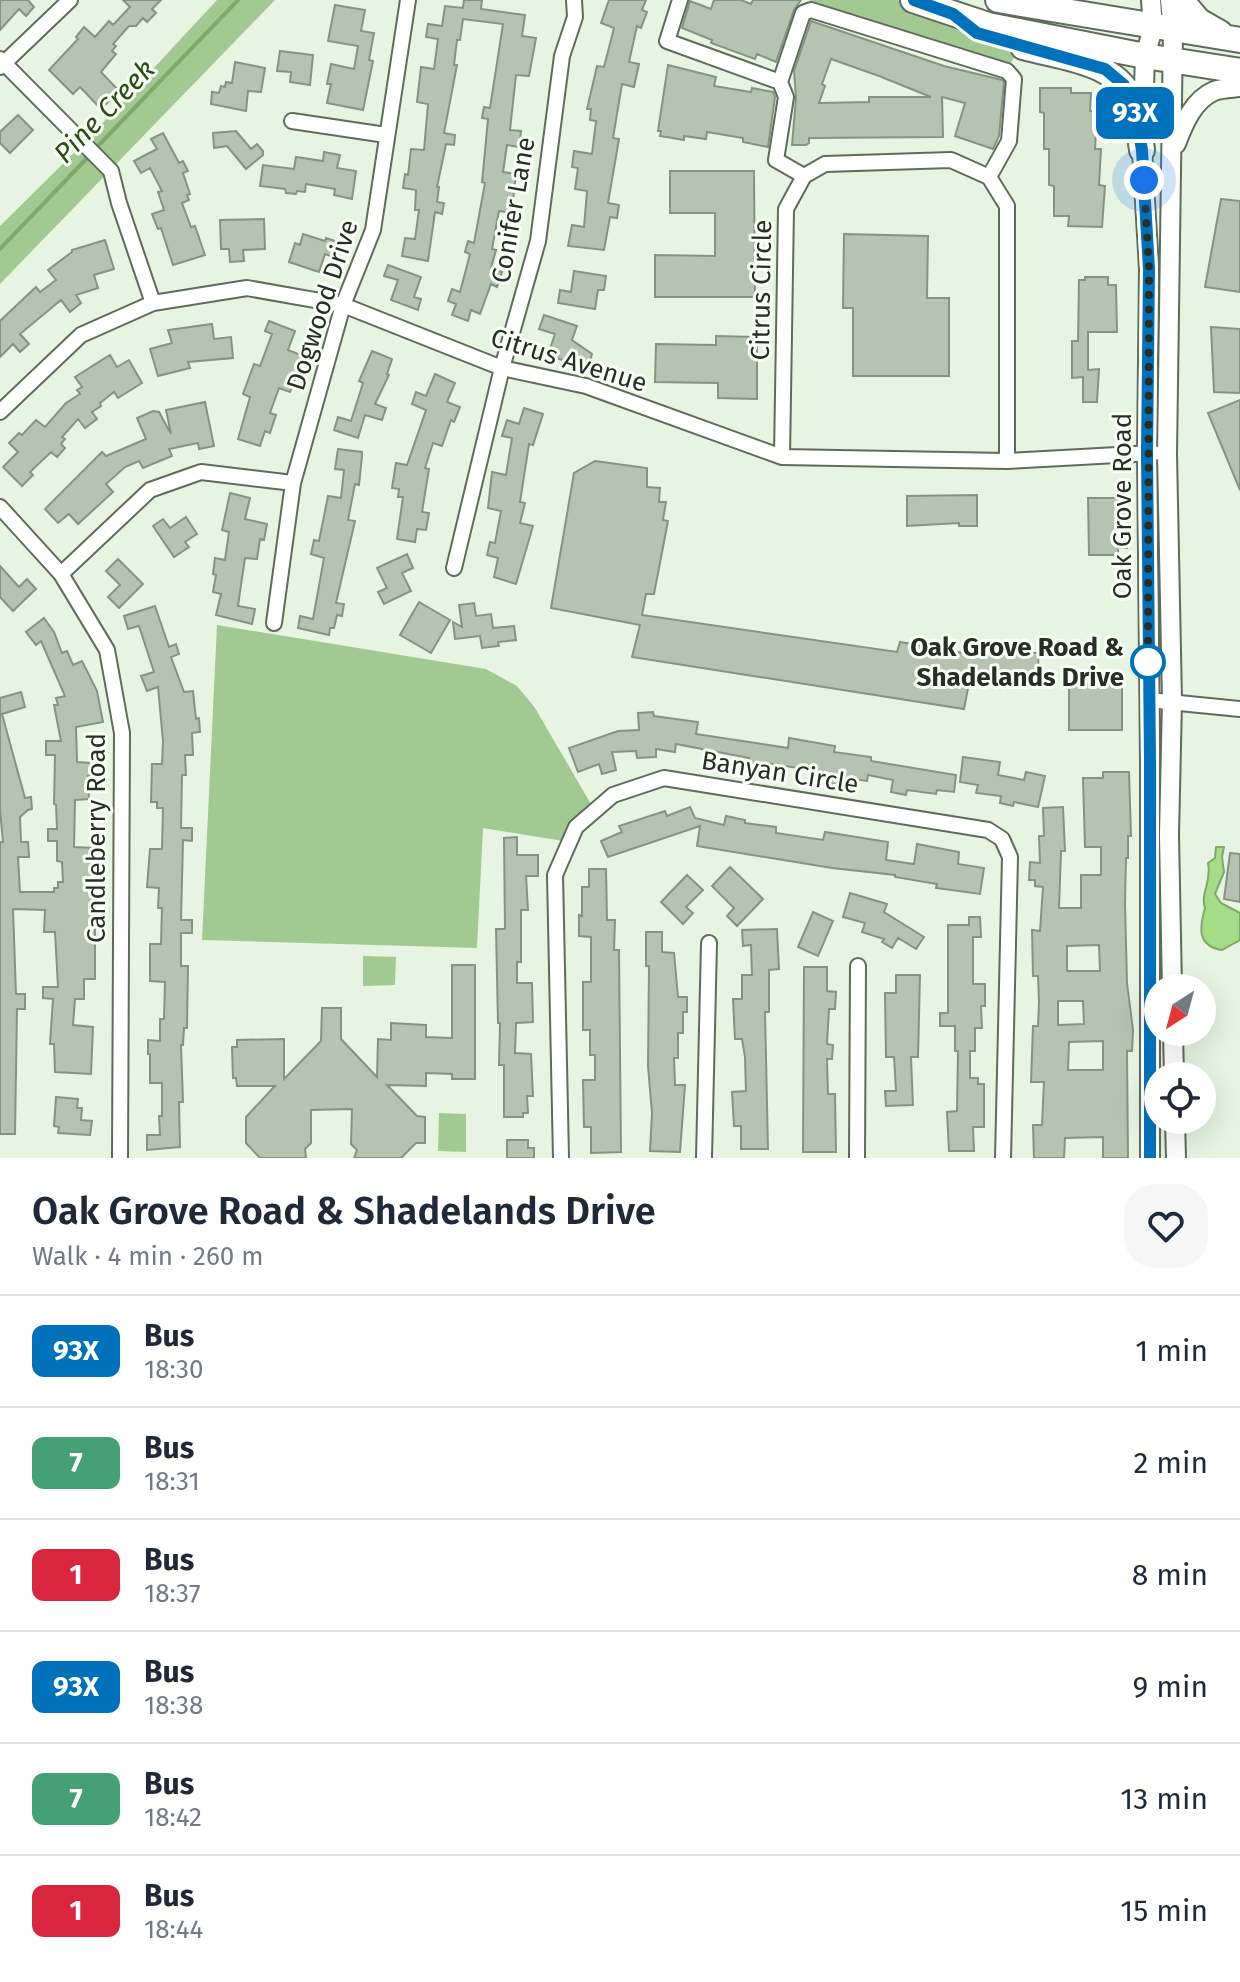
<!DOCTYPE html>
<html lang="en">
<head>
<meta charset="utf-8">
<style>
	:root { --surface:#fff; --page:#f6f6f7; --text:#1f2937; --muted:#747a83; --line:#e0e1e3 }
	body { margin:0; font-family:"Fira Sans",sans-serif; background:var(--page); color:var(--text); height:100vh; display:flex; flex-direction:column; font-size:30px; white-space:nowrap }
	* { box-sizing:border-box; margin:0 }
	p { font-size:26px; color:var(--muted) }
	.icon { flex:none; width:44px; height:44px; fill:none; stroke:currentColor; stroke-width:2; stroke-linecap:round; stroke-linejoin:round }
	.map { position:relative; height:1158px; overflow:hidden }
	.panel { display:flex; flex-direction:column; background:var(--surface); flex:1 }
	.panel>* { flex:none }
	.badge { padding:0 16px; border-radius:12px; font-size:28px; line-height:52px }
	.needle { width:52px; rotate:216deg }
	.tools { position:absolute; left:1144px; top:974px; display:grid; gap:16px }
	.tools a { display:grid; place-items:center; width:72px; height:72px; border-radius:50%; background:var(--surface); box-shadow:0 8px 32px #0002; font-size:40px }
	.you { position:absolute; width:40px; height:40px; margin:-20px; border:6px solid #fff; border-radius:50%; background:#1a73e8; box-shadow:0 0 0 12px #1a73e833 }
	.map>.badge { position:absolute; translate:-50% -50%; box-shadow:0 0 0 4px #fff }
	.round { display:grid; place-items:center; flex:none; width:84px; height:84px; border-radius:32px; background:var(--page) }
	.headline { display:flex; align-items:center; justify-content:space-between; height:136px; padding:0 32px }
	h1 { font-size:38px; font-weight:600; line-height:60px }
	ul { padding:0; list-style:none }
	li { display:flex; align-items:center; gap:24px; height:112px; padding:0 32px; border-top:2px solid var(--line) }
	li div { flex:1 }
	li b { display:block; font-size:30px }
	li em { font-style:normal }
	li .badge { min-width:88px; font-weight:700; text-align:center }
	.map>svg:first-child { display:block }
	.green { fill:#a3c992 }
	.water { fill:#a4dc88; stroke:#7fa86b; stroke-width:2 }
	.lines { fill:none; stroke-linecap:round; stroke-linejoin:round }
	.stream { stroke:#7fa86b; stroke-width:4 }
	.building { fill:#b6c3b1; stroke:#879382; stroke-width:2; fill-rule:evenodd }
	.street-casing { stroke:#606c5b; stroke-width:18 }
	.secondary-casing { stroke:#606c5b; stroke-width:22 }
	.highway-casing { stroke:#606c5b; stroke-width:28 }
	.street { stroke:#fff; stroke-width:14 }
	.secondary { stroke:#fff; stroke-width:18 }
	.highway { stroke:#fff; stroke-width:24 }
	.line-casing { stroke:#fff; stroke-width:18 }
	.line { stroke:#0072bc; stroke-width:12 }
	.walk { stroke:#282d26; stroke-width:8; stroke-dasharray:0 14.4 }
	.stop-dot { fill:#fff; stroke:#0072bc; stroke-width:4 }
	.labels { text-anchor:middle; stroke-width:6; stroke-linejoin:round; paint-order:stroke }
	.street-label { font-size:26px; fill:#282d26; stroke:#f9fff7 }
	.stop-label { font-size:26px; font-weight:bold; fill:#282d26; stroke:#f9fff7; text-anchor:end }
	.water-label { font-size:28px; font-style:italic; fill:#2a4d15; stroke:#f9fff7 }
</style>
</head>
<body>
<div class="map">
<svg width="1240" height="1158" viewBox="0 0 1240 1158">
	<rect width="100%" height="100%" fill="#e7f4e1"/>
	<path class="green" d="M217,0H275L0,284V226L84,143Z
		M810,0H913L977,33L1020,46L1007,71L811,10Z
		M217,625L486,669L517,686L535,708L595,811L569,842L483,828L477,948L202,940Z
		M363,956L396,957L395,985L363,986Z
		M439,1113L466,1114V1152L438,1151Z"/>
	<path class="water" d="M1216,847H1224L1222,857L1224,872L1215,894L1221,903L1240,913V940L1222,950C1196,946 1200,926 1205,908C1200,892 1212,884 1208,863L1215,858Z"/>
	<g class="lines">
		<path class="stream" d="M95,149L238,0
			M0,249L90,155"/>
	</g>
	<path class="building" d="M0,0H28L34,7L26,16L19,9L0,30Z
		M123,0H161L152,9L156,13L147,22L143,18L136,26H129L113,44L116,46L112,51L116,54L101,72L119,91L101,109L80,87L73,94L49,70L78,39L76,37L84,27L95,37L109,21L113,25L130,7Z
		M464,0H482L481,9L525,15L522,36L536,38L529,76L516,75L510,130L521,131L519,147L507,145L503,172L516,174L513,200L511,213L499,211L492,249L496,250L491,268L502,272L497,287L491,284L480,314L471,310L468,321L452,315L456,304L448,301L452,289L460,292L470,254L465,252L468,241L474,243L485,183L482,182L488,119L482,118L484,107L490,108L503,24L463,19L460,40H457L454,65H457L444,133L455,135L454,145L446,144L437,187H439L437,202L444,203L442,214L435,212L428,261L402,256L405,238L415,239L419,210H415L416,190L403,188L405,174L408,175L411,149L424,150L428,104L417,102L421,67L434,69L438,39L426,37L428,24L442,26L445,6L463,8Z
		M609,0H646L642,10L647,12L641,28L637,26L629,62L639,64L634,87L622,84L613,138L619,139L608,203L619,205L617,218L610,217L604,250L568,246L572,225L584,227L587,191L575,189L578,168L572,167L574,151L592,154L596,121L590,120L591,109H587L597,66L604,67L614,28L601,23Z
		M714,0H741L751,4L753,0H801L794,10L776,62L757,54L755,59L711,43L712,40L682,28L690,1L711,9Z
		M335,5L365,10L361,31L374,33L369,60L373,61L363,110L327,103L331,84H327L331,64L354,69L358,46L328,41Z
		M811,21L944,66L1002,80L1004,82L999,136L993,149L955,136L965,103L942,97L943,137L809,138V143L806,145H792L796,98L794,71ZM831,59L879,76L931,97H869V102L819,103L825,86L822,84Z
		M280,51L313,55L310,85L290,82L291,72L277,71Z
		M235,62L265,68L261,92L248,91L246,111L211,104L212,92L219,93L221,86L225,87L226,82L232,83Z
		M668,65L716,77L714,86L751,92L752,88L773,92L775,97L768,147L743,142V138L707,132L706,139L684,136V140L660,136L661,131H658Z
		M1040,88H1071V93H1091L1090,111H1097L1095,149H1101L1099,185L1105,186L1102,227L1068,226L1069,216H1054V186L1049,185V149H1044V113L1040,112Z
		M18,115L33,130L10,153L0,143V132Z
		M236,131L251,149L257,144L263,151V155L246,169L227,146L214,148L213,133Z
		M163,133L179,163L183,161L188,171L183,173L190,194L187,195L189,200L182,203L191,227L195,226L205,255L173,265L161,228L158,229L152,214L164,210L158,192L162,191L150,168L141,173L134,161L157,149L151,139Z
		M324,152L340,155L337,168L356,171L352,199L334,195L335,189L306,184L305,192L297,191L296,194L286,193L285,189L260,186L263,165L294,169L296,157L323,161Z
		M670,171H754L755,297H655V255L715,256V213H670Z
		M1221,199L1240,201V292L1205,287Z
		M264,219L265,249L243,250L244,261L230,262L229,249H221L220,220Z
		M303,234L325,241L326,238L341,243L336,258L325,254L319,272L289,262L295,243L300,245Z
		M844,234L928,236L927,298H949V376H853V308H843Z
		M105,240L114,269L94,275L98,288L76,295L81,303L70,312L61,300L20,334L29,344L20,352L13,344L0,357V321L36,287L40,292L56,280L48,270L72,252V250Z
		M388,265L421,277L414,297L421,299L418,310L391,300L398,280L384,276Z
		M574,271L606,276L604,290H598L595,309L558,303L560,290L571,292Z
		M1085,277H1108V285H1116L1117,332H1088V370L1099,369L1097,402H1083V377L1072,378V341H1078L1079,280H1085Z
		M544,315L577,326L572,340L592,354L587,369L548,355L555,334L539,329Z
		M269,321L295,331L288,350L303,356L290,392L279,388L270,413L276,415L270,433L265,431L260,446L238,439L250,397L243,394L254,364L260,366L272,334L265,331Z
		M212,324L214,339L231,337L233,358L188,362L190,368L158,376L150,349L172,343L168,330Z
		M1211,327L1240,329V393L1214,392Z
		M716,336L757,337V399L718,398V383L655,382L656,344L716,345Z
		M372,351L392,359L387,374L389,375L375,404L386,408L382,420L365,415L358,438L334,430L338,417L351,421L363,383L359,381Z
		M110,355L117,367L129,360L142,383L118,398L114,392L100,403L101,406L92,412L97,419L85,428L78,419L62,437L65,439L61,444L65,448L57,457L51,452L30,472L33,475L22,486L3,467L18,452L9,443L19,433L22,435L36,420L45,427L66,403L80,394L77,390L82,387L75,377Z
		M435,374L455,383L447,402L460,407L454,422L451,420L442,446L433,443L425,468L429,469L422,512L429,513L426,530L417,529L415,542L397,539L403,497H398L399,489L392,488L396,463L407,465L426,410L412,404L416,392L426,396Z
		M1240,400V490L1208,413Z
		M205,402L214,446L199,449L198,443L169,449L172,456L143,468L139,461L125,467L106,484L113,492L78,524L69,514L58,523L45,509L102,452L106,456L146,439L137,418L153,411L159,412L171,434L166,410Z
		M524,408L543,414L533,445L529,444L520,502L525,503L520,523L533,526L516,584L494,577L498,558L487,555L490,542L495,543L501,511L488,508L492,472L506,475L512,438L502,436L507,420L519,424Z
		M338,449L362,452V456L359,485L355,484L348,520L355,521L336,603L344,604L342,616L337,615L334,628H330L329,635L298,628L300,616L313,619L324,558L311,554L314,540L319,541L328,496L341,498L344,470L335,469Z
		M595,461L647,468V487L660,488L659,502H666L663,520L668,521L654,594H646L642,615L897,652L900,642L981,656V653H1038L1039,683H969L964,709L632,657L640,625L551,608L574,473Z
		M230,493L250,498L245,519L267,524L264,540L260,539L257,559L245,558L241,585L238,606L255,609L252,624L216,615L221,594L213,592L216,575L213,574L215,558L225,560L229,532L222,530Z
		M977,495V526H959V523L907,526V496Z
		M1088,498H1118V506H1126L1127,548H1118V555H1089Z
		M186,517L197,534L185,542L189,547L174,557L153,526L163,519L170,528Z
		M407,554L413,568L402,573L411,591L384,604L378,592L387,588L377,568Z
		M118,559L143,584L119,608L108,597L120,585L106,571Z
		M0,566L19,587L27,579L36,589L13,611L0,597Z
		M419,602L450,620L431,653L400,635Z
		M474,603L476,616L491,614L493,628L514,626L516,640L498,642L499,646L482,648L480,636L455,639L453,622L462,627L459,605Z
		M155,606L169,647L176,644L179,654L171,657L184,692L193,691L196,719L199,718L200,732L192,733L193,755H185L186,775H182L181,828H192V841L183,840L181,920H192V933H181V966H188L187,1028H184L183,1045H181L183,1102H179L180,1147L147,1150V1135H160L159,1116H162V1083H150V1054H148V1040L160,1041V1019H164L165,982L150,981V944H161L162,908H158L159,888L147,887L150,849H162L163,808H157V802H151L152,764H162L163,741L158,687L147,691L141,676L154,672L139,626L128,629L124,616Z
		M44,618L54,632L62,653L67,651L73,665L82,661L97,691L103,722L76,727L77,762L91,763L90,776H88L89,799L75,800L74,847L93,848L90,873H98V888H95V979H84V999H75L73,1025L93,1027L91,1074L55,1072L54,1044H50L53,999L43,998V987H58L55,932H44L45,910L13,909L16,994H25V1009H17L15,1134H0V842H3L0,810V698L21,692L25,707L2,714L25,798L31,797L32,809L28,810L20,817L21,842H28L29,857H18L20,892H54V888H58V882H63L62,862L57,861V841H48V829H57L56,805L54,804L55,755H46V741H61L54,705H58L56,698L65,696L41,641L36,645L26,632Z
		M1069,684H1122V730H1069Z
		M653,712L654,716L698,722L696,734L788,748L789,738L835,746L834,752L871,757V761L956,775L954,792L937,790L936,794L907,790L906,795L891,792L893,780L868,775L867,781L845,778L844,786L831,784L809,780L811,770L766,763L765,766L748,763L749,758L676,744L675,752L656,749V757L637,758L636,751L612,752L616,770L602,774L599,764L578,772L569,748L618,731L639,730L638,713Z
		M963,757L1000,762L998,775L1024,780L1026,772L1045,776L1038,807L1014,802L1013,806L1000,803L1001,796L976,793L978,785L960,782Z
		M1103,772H1129L1131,836H1128V858H1126L1125,903L1127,983L1133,1030L1132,1051H1127L1128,1158H1103V1137L1065,1138L1064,1158H1034L1033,1125H1042L1044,1082H1031L1033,1026H1038L1039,1002L1038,976H1033L1032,930L1040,931L1043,887L1035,886V880H1029L1030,862L1040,863L1039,836H1044L1043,808L1063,807L1065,851H1061L1059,908H1081V875H1101V847H1085L1083,778H1103ZM1099,945L1100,971H1067V946ZM1058,1001H1083L1084,1024L1058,1025ZM1103,1041V1070H1068L1069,1042Z
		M690,807L695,818L724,825L726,816L745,820V823L776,827V833L823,840L825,832L888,842L886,860L914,864L917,844L959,852L958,864L984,868L980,894L936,888L937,884L895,877V875L832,868L697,846L700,826L608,857L601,841L622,832L619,826L665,811L667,816Z
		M517,837V855H538V876H526L528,910H521V962H517V983H532L533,1022L516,1023L515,1053L531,1054L533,1096H527L528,1113H523V1117H504V1065H499L500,1023H498L496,929H505L504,838Z
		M1230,853L1240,854V902L1224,899Z
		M730,867L763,899L737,926L727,916L734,908L712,886Z
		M589,869H606L607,920H615L614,950H619L621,1152L591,1153V1127H584L583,1080H595V1055H590V1030H583V982H591V937L579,936V915L582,916V887H589Z
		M687,875L703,890L686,907L693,913L683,924L661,902Z
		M850,893L887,904L884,912L924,937L916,949L898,938L892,948L882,942L884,939L862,932L865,923L843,917Z
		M813,912L833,921L818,956L798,947Z
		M969,917H980L981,937H973V984H985V1006H981L982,1028H975V1051H970V1078H978V1084H984V1127H973L974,1151H949L947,1112L957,1111L958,1051H955V1026H940V1013H948V925H969Z
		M777,929L779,969L769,970V1012H765L768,1149H741V1126H734L732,1092L746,1091L745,1057L742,1039H735L733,999H742V975H752L751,945L743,946L742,930Z
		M646,932H662V952L674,953L678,997H687V1012H683V1033H678V1058H674L675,1085H685L680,1152L650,1151L652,1113L648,1066L649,966H646Z
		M452,965H475V1079H452V1074L426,1073V1086L387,1085L417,1116L425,1117V1143H416L401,1158H354L357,1150L351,1144L352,1109L311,1110V1143L305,1149L306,1158H260L246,1143V1117L275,1086H237L236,1078H233L232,1047H237V1040L284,1039V1079L321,1041L322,1008H341V1039L377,1077L378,1039L391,1040V1023L426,1025V1037L452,1038Z
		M804,967H827V991L836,992L835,1009H829L827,1044L833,1045L832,1059H827L828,1094H835L836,1152H803Z
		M896,975H920L918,1057H911L913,1105L886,1106L885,1091H896L894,1057H886L885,993H896Z
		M56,1097L78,1099L77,1108H82L81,1120L92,1121L90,1135L58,1133L59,1127L54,1126Z
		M507,1140H528V1148H534V1158H507Z"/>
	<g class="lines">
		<defs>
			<path id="street" d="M680,0L667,41L780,82L786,97L776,160L804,176
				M0,59L111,171L119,203L153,303
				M0,67L70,0
				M780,82L803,13L811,10L1007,71L1014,79L1009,141L989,177
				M292,121L386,135
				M0,412L81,335L153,303L247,288L343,305L502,368L586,386L782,457L1007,461L1154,453
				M782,457L786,209L804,176L825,164L951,160L989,177L1007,206V461
				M0,507L61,574L107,650L122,733L120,1158
				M454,568L502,368L538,241L562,56L575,17L574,0
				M61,574L150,490L201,472L293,483
				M274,623L293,483L343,305L373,230L408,0
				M1149,700L1240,709
				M561,1158L555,875L576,827L613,795L664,778L988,830L1002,839L1010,857L1003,1158
				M704,1158L709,943
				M857,1158L858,966"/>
			<path id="secondary" d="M1170,0L1173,30L1167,454L1172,701L1169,835L1172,988
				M1176,144C1183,125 1193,100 1214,91C1221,88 1232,88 1240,87
				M1173,1032L1174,1076
				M1175,1120L1176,1158
				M1150,1158V761L1147,453L1149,269L1142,150L1145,56L1153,28L1151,0"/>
			<path id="highway" d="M913,0L988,25L1145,56L1240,71
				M998,0L1240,40
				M1181,0L1199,21L1220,33
				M1023,47C1062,58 1121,61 1134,106C1138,120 1140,136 1142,150"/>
		</defs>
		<use href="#street" class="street-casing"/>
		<use href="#secondary" class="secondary-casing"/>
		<use href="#highway" class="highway-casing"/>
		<use href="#street" class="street"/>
		<use href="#secondary" class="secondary"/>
		<use href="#highway" class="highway"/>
	</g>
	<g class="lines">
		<defs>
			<path id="line" d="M914,0L953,14L977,33L1105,69L1124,85L1134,105L1142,150L1149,269L1147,453L1150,761V1158"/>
		</defs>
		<use href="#line" class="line-casing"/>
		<use href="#line" class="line"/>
		<path class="walk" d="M1144,180L1149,269L1148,662"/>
	</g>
	<circle class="stop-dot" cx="1148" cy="662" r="16"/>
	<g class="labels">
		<g class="street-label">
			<text transform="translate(513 210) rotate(-80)" y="9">Conifer Lane</text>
			<text transform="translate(761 290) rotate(-89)" y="9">Citrus Circle</text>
			<text transform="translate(322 305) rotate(-72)" y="9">Dogwood Drive</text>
			<text transform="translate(569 360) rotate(17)" y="9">Citrus Avenue</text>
			<text transform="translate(1122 506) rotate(-90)" y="9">Oak Grove Road</text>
			<text transform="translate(780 772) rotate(9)" y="9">Banyan Circle</text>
			<text transform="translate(96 838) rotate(-90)" y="9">Candleberry Road</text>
		</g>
		<g class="stop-label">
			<text x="1124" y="656">Oak Grove Road &amp;<tspan x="1124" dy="30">Shadelands Drive</tspan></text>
		</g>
		<g class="water-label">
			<text transform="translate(104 111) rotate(-46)" y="10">Pine Creek</text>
		</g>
	</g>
</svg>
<div class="tools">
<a><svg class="needle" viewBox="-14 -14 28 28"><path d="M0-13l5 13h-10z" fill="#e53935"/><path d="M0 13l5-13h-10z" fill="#747a83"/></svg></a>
<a><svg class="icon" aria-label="locate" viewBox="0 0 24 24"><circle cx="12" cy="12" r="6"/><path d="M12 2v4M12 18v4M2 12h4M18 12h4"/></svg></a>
</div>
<div class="you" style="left:1144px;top:180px"></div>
<b class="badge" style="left:1135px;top:113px;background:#0072bc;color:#fff">93X</b>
</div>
<section class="panel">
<div class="headline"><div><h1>Oak Grove Road &amp; Shadelands Drive</h1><p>Walk · 4 min · 260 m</p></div><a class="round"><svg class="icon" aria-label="heart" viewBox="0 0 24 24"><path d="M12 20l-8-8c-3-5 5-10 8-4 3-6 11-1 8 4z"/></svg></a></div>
<ul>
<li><span class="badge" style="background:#0072bc;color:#fff">93X</span><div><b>Bus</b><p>18:30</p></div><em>1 min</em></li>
<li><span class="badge" style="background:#46a076;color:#fff">7</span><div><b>Bus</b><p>18:31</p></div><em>2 min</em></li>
<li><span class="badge" style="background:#d7263d;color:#fff">1</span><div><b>Bus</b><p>18:37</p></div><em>8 min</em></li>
<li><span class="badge" style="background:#0072bc;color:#fff">93X</span><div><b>Bus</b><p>18:38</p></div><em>9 min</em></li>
<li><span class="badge" style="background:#46a076;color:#fff">7</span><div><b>Bus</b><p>18:42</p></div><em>13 min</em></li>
<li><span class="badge" style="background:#d7263d;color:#fff">1</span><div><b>Bus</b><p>18:44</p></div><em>15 min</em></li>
</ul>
</section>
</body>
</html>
